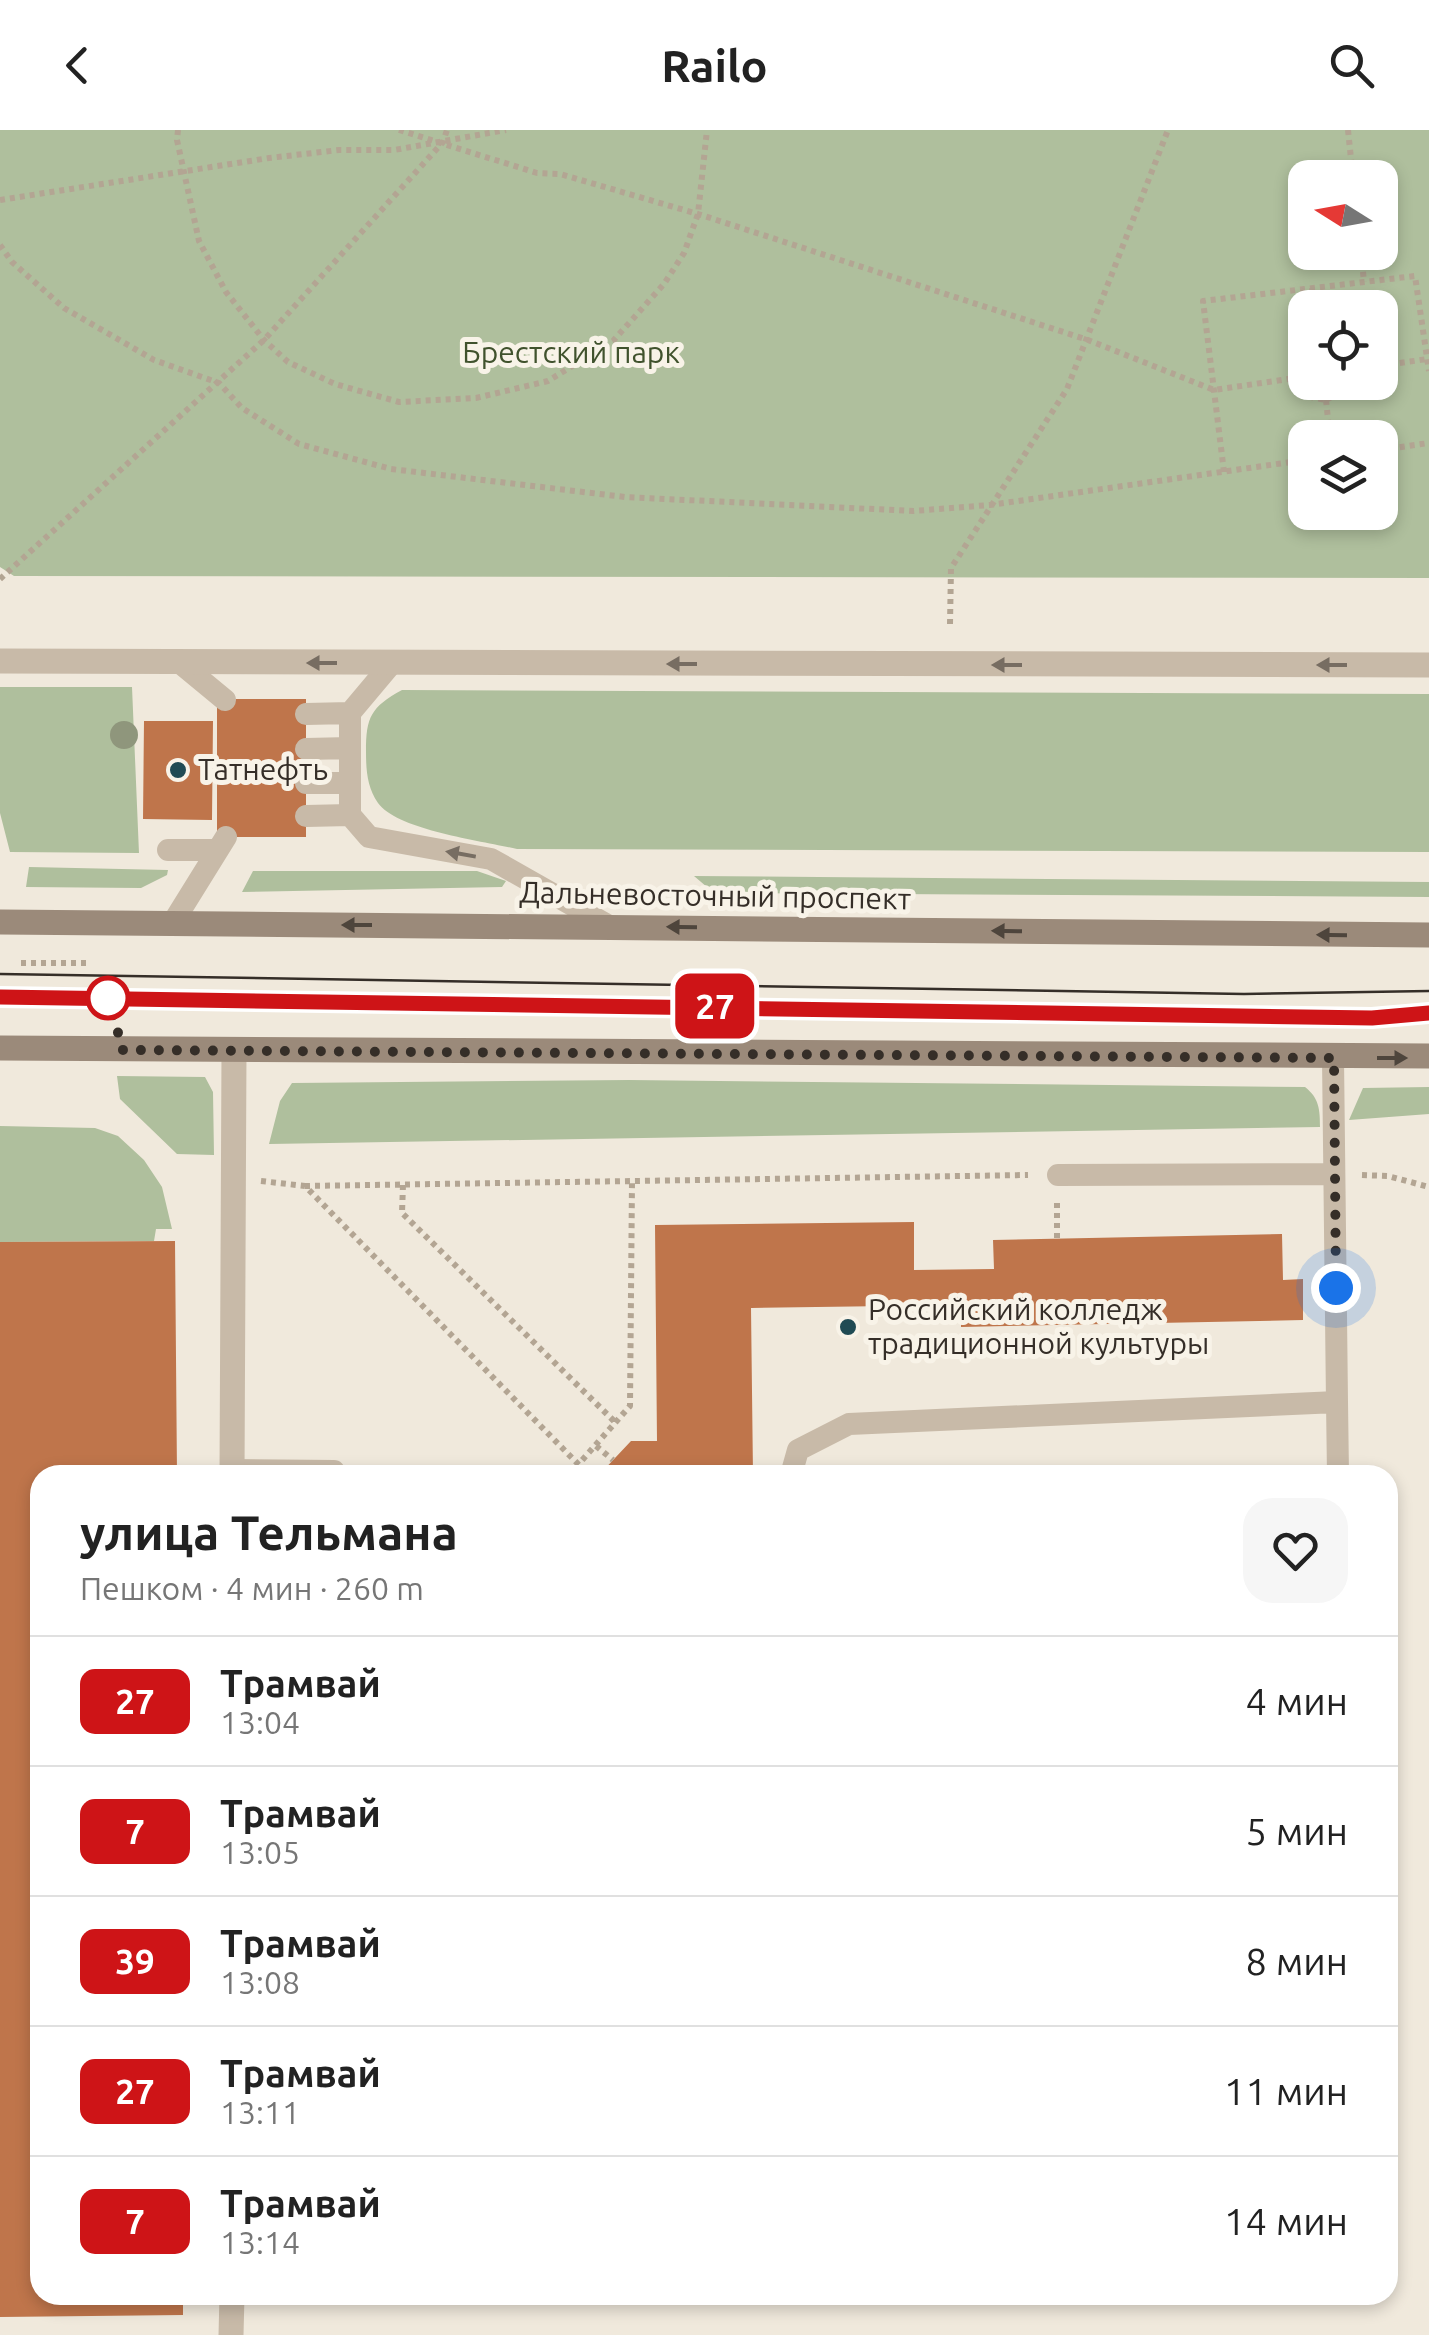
<!DOCTYPE html>
<html lang="ru">
<head>
<meta charset="utf-8">
<style>
	:root { --surface:#fff; --page:#f6f6f6; --text:#222; --muted:#767676; --line:#e0e0e0 }
	body { margin:0; font-family:Ubuntu,sans-serif; background:var(--page); color:var(--text); height:100vh; display:flex; flex-direction:column; font-size:38px; white-space:nowrap }
	* { box-sizing:border-box; margin:0 }
	p { font-size:32px; color:var(--muted) }
	.icon { flex:none; width:55px; height:55px; fill:none; stroke:currentColor; stroke-width:2; stroke-linecap:round; stroke-linejoin:round }
	.map { position:relative; flex:1; overflow:hidden }
	.drawer { position:absolute; left:30px; top:1335px; width:1368px; height:840px; display:flex; flex-direction:column; background:var(--surface); border-radius:30px; box-shadow:0 5px 15px #0003 }
	.drawer>* { flex:none }
	.badge { padding:0 20px; border-radius:15px; font-size:35px; line-height:65px }
	.needle { width:65px; rotate:281deg }
	.buttons { position:absolute; left:1288px; top:30px; display:grid; gap:20px }
	.buttons a { display:grid; place-items:center; width:110px; height:110px; border-radius:20px; background:var(--surface); box-shadow:0 5px 15px #0003; font-size:50px }
	.you { position:absolute; width:50px; height:50px; margin:-25px; border:8px solid #fff; border-radius:50%; background:#1a73e8; box-shadow:0 0 0 15px #1a73e833 }
	.map>.badge { position:absolute; translate:-50% -50%; box-shadow:0 0 0 5px #fff }
	.round { display:grid; place-items:center; flex:none; width:105px; height:105px; border-radius:30px; background:var(--page) }
	.summary { display:flex; align-items:center; justify-content:space-between; height:170px; padding:0 50px }
	h1 { font-size:48px; font-weight:700; line-height:75px }
	ul { padding:0; list-style:none }
	li { display:flex; align-items:center; gap:30px; height:130px; padding:0 50px; border-top:2px solid var(--line) }
	li div { flex:1 }
	li b { display:block; font-size:38px }
	li em { font-style:normal }
	li .badge { min-width:110px; font-weight:700; text-align:center }
	header { display:flex; justify-content:space-between; align-items:center; height:130px; padding:0 50px; background:var(--surface); font-size:45px; font-weight:700 }
	.map>svg:first-child { display:block }
	.green { fill:#afbf9d; fill-rule:evenodd }
	.building { fill:#bf754b }
	.lines { fill:none; stroke-linecap:round; stroke-linejoin:round }
	.path { stroke:#b3a593; stroke-width:6; stroke-dasharray:5 5; stroke-linecap:butt }
	.service { stroke:#c8baa8; stroke-width:22 }
	.minor { stroke:#c8baa8; stroke-width:25 }
	.tertiary { stroke:#c8baa8; stroke-width:25 }
	.secondary { stroke:#9b8a7a; stroke-width:25 }
	.tram { stroke:#352e28; stroke-width:2.5 }
	.tree { fill:#8f967c }
	.oneway { fill:#776d62 }
	.oneway2 { fill:#4e453c }
	.line-casing { stroke:#fff; stroke-width:22 }
	.line { stroke:#ce1417; stroke-width:15 }
	.walk { stroke:#352e28; stroke-width:10; stroke-dasharray:0 18 }
	.poi-dot { fill:#204b54; stroke:#f8f3e8; stroke-width:4 }
	.stop-dot { fill:#fff; stroke:#ce1417; stroke-width:5 }
	.labels { text-anchor:middle; stroke-width:10; stroke-linejoin:round; paint-order:stroke }
	.park-label { font-size:30px; fill:#40522d; stroke:#f8f3e8 }
	.poi-label { font-size:30px; fill:#352e28; stroke:#f8f3e8; text-anchor:start }
	.street-label { font-size:30px; fill:#352e28; stroke:#f8f3e8 }
</style>
</head>
<body>
<header><svg class="icon" aria-label="back" viewBox="0 0 24 24"><path d="M15 5l-7 7 7 7"/></svg>Railo<svg class="icon" aria-label="search" viewBox="0 0 24 24"><circle cx="10" cy="10" r="6"/><path d="M15 15l6 6"/></svg></header>
<div class="map">
<svg width="1429" height="2205" viewBox="0 0 1429 2205">
	<rect width="100%" height="100%" fill="#f0e9dc"/>
	<path class="green" d="M0,0H1429V448L14,446L0,437ZM1305,48H1380V122H1305ZM1305,178H1380V252H1305ZM1305,308H1380V382H1305Z
		M0,557H132L139,723L10,722L0,683Z
		M402,560L1429,564V722L517,719C483,711 397,700 378,673C367,657 366,640 366,621C366,587 371,577 402,560Z
		M29,737L168,740L167,745L141,758L26,757Z
		M253,741H477L506,751L502,757L242,762Z
		M694,746L1429,752V767L714,763Z
		M117,946L205,947L213,962L214,1025L177,1024L120,969Z
		M629,950L1305,957C1319,968 1320,979 1320,997L269,1014L280,971L292,953Z
		M1429,957V984L1349,990L1363,958Z
		M0,996L95,998L118,1006L144,1030L162,1057L172,1099H156L154,1111L0,1112Z"/>
	<path class="building" d="M217,569H306V707H217Z
		M144,591H213L212,690L143,689Z
		M914,1092V1140L994,1139L993,1110L1282,1104L1283,1150L1303,1149V1190L961,1197V1175L751,1178L753,1345H599L631,1311H657L655,1095Z
		M175,1111L177,1345H40V2165H183V2185L0,2187V1112Z"/>
	<g class="lines">
		<path class="path" d="M178,0L177,10L199,111L226,162L264,210L288,232L335,254L399,272L476,268L548,251L613,211L664,154L684,123L698,84L707,0
			M399,0L537,43L560,44L698,84L1088,210L1214,260L1295,248
			M1348,0L1353,48
			M0,70L269,28L339,20H394L506,0
			M0,115L12,132L64,178L154,230L219,253L242,278L299,314L391,339L625,367L913,381L990,375L1305,330
			M1361,122L1364,152
			M1312,158L1314,178
			M1305,225C1292,238 1291,253 1306,266L1326,270L1339,263L1344,252
			M1380,236L1427,229
			M1326,270L1330,308
			M1380,320L1429,313
			M1224,342L1203,171L1415,146L1429,241
			M0,449L264,210L443,12L447,0
			M950,494L951,438L1067,259L1168,0
			M21,833H91
			M1362,1045L1388,1046L1429,1057
			M261,1051L305,1056L579,1335
			M403,1055L402,1083L616,1293
			M305,1056L1028,1045
			M1057,1108V1072
			M596,1316L613,1330
			M360,1342L516,1345
			M569,1345L630,1276L632,1051"/>
		<path class="service" d="M179,532L225,570
			M306,584L350,583L392,533
			M306,619L350,618
			M306,653H350
			M350,685V583
			M306,686L350,685L369,707L491,729L611,797
			M168,720H218
			M172,794L226,707
			M1058,1045L1334,1044
			M1337,1272L1338,1345
			M232,1340L334,1341V1345
			M791,1345L798,1320L849,1294L1337,1272L1333,928"/>
		<path class="minor" d="M232,1345L234,921
			M231,2205L232,2165"/>
		<path class="tertiary" d="M0,531L1429,535"/>
		<path class="secondary" d="M0,792L1429,805
			M0,918L1429,926"/>
		<path class="tram" d="M0,844L1244,864L1429,861
			M0,867L1372,888L1429,883"/>
	</g>
	<circle class="tree" cx="124" cy="605" r="14"/>
	<defs><path id="oneway-solid" d="M-6-.8H1V-3.2L6.5 0L1 3.2V.8H-6Z" transform="scale(2.5)"/></defs>
	<g class="oneway">
		<use href="#oneway-solid" transform="translate(322 533) rotate(-180)"/>
		<use href="#oneway-solid" transform="translate(682 534) rotate(-180)"/>
		<use href="#oneway-solid" transform="translate(1007 535) rotate(-180)"/>
		<use href="#oneway-solid" transform="translate(1332 535) rotate(-180)"/>
		<use href="#oneway-solid" transform="translate(461 724) rotate(-170)"/>
	</g>
	<g class="oneway2">
		<use href="#oneway-solid" transform="translate(357 795) rotate(-180)"/>
		<use href="#oneway-solid" transform="translate(682 797) rotate(-179)"/>
		<use href="#oneway-solid" transform="translate(1007 801) rotate(-179)"/>
		<use href="#oneway-solid" transform="translate(1332 805) rotate(-179)"/>
		<use href="#oneway-solid" transform="translate(1392 928)"/>
	</g>
	<g class="lines">
		<defs>
			<path id="line" d="M0,867L1372,888L1429,883"/>
		</defs>
		<use href="#line" class="line-casing"/>
		<use href="#line" class="line"/>
		<path class="walk" d="M108,868L123,920L1334,928L1336,1158"/>
	</g>
	<g class="poi-dot">
		<circle cx="178" cy="640" r="10"/>
		<circle cx="848" cy="1197" r="10"/>
	</g>
	<circle class="stop-dot" cx="108" cy="868" r="20"/>
	<g class="labels">
		<g class="park-label">
			<text x="571" y="233">Брестский парк</text>
		</g>
		<g class="poi-label">
			<text x="198" y="650">Татнефть</text>
			<text x="868" y="1190">Российский колледж<tspan x="868" dy="34">традиционной культуры</tspan></text>
		</g>
		<g class="street-label">
			<text transform="translate(715 766) rotate(1)" y="10">Дальневосточный проспект</text>
		</g>
	</g>
</svg>
<div class="buttons">
<a><svg class="needle" viewBox="-14 -14 28 28"><path d="M0-13l5 13h-10z" fill="#e53935"/><path d="M0 13l5-13h-10z" fill="#767676"/></svg></a>
<a><svg class="icon" aria-label="locate" viewBox="0 0 24 24"><circle cx="12" cy="12" r="6"/><path d="M12 2v4M12 18v4M2 12h4M18 12h4"/></svg></a>
<a><svg class="icon" aria-label="layers" viewBox="0 0 24 24"><path d="M12 4l9 5-9 5-9-5zM3 14l9 5 9-5"/></svg></a>
</div>
<div class="you" style="left:1336px;top:1158px"></div>
<b class="badge" style="left:715px;top:876px;background:#ce1417;color:#fff">27</b>
<section class="drawer">
<div class="summary"><div><h1>улица Тельмана</h1><p>Пешком · 4 мин · 260 m</p></div><a class="round"><svg class="icon" aria-label="heart" viewBox="0 0 24 24"><path d="M12 20l-8-8c-3-5 5-10 8-4 3-6 11-1 8 4z"/></svg></a></div>
<ul>
<li><span class="badge" style="background:#ce1417;color:#fff">27</span><div><b>Трамвай</b><p>13:04</p></div><em>4 мин</em></li>
<li><span class="badge" style="background:#ce1417;color:#fff">7</span><div><b>Трамвай</b><p>13:05</p></div><em>5 мин</em></li>
<li><span class="badge" style="background:#ce1417;color:#fff">39</span><div><b>Трамвай</b><p>13:08</p></div><em>8 мин</em></li>
<li><span class="badge" style="background:#ce1417;color:#fff">27</span><div><b>Трамвай</b><p>13:11</p></div><em>11 мин</em></li>
<li><span class="badge" style="background:#ce1417;color:#fff">7</span><div><b>Трамвай</b><p>13:14</p></div><em>14 мин</em></li>
</ul>
</section>
</div>
</body>
</html>
